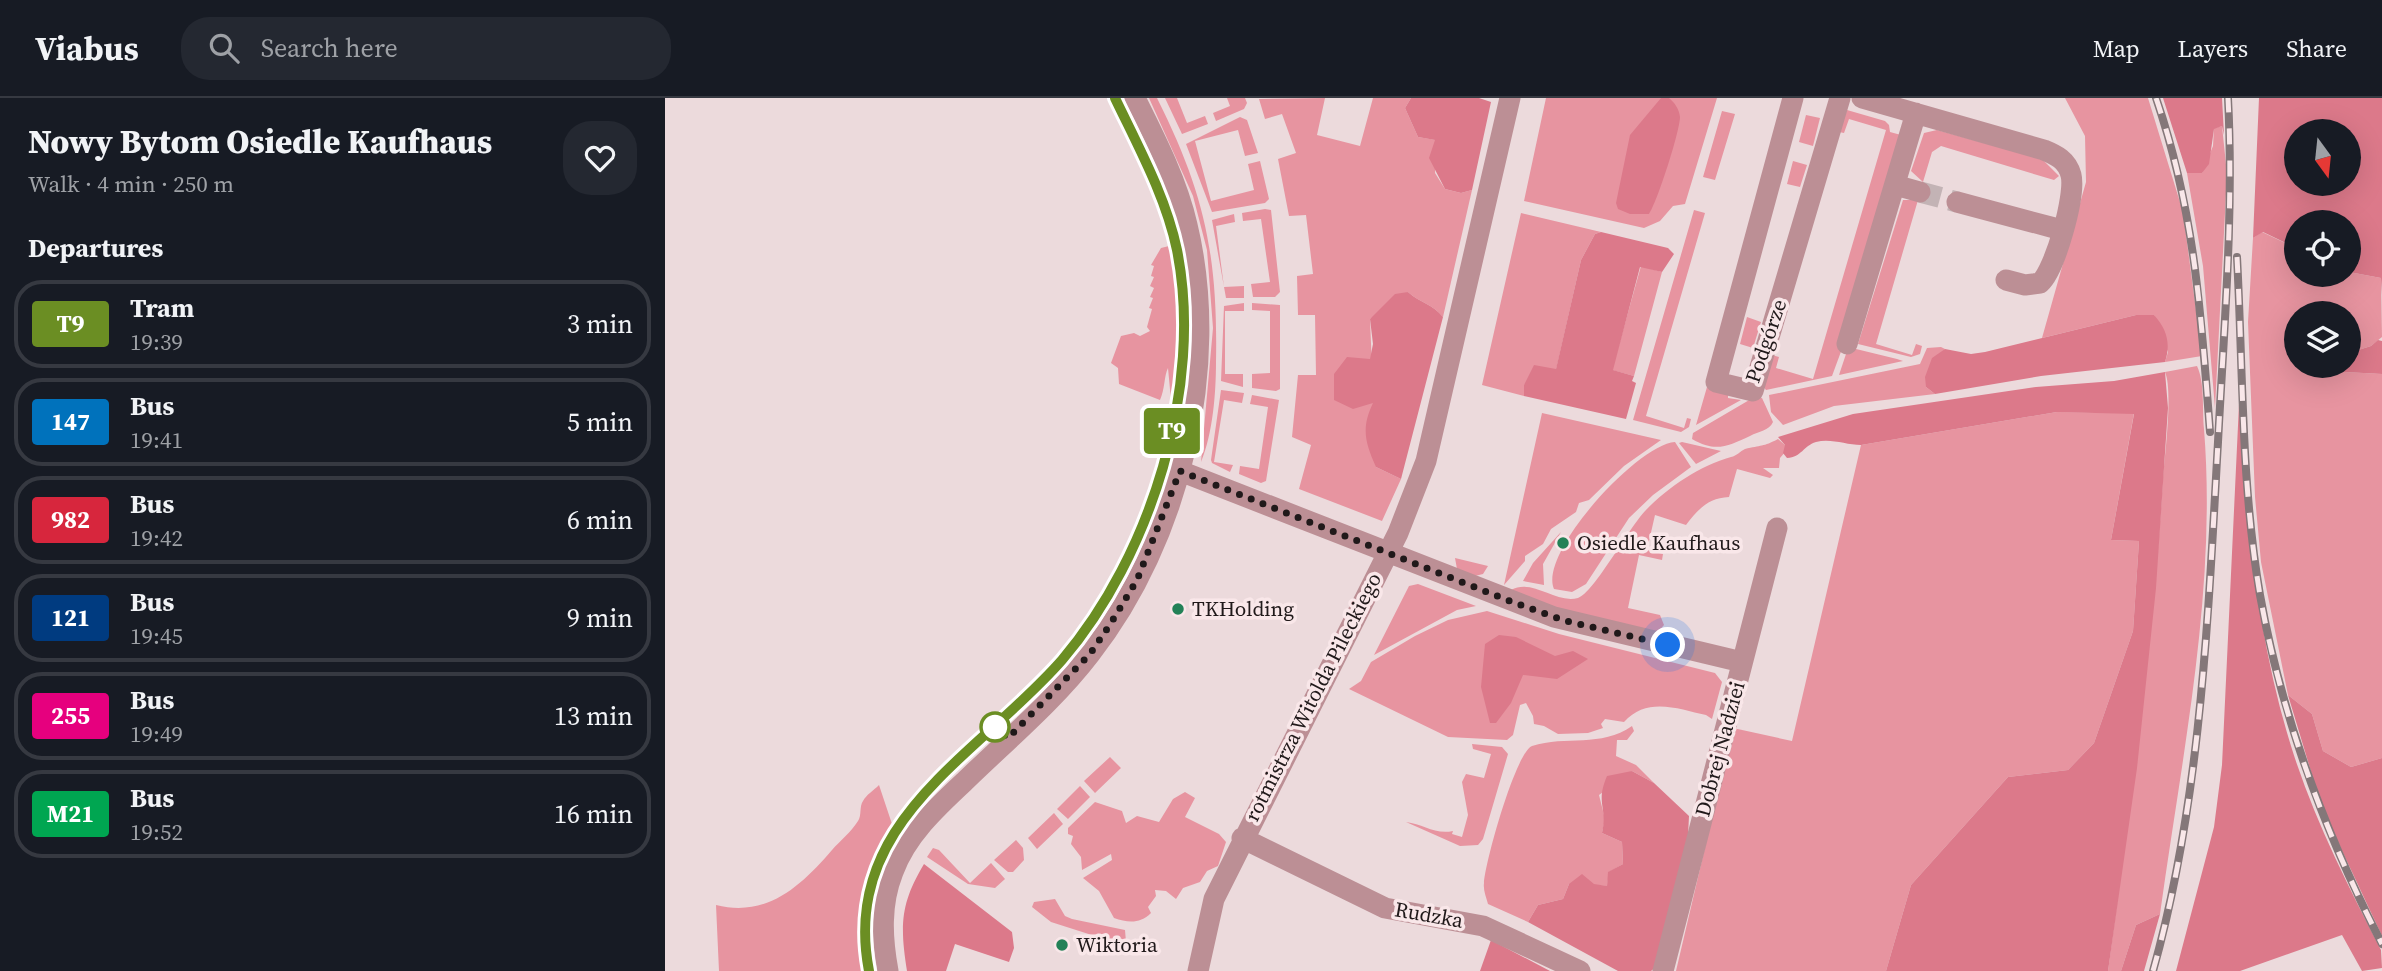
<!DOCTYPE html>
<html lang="en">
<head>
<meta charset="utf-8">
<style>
	:root { --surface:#171b24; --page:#242831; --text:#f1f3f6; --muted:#9ea1a6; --line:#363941 }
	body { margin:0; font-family:"Source Serif 4",serif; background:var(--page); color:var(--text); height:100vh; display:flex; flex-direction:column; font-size:26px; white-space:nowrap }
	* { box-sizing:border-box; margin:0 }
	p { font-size:23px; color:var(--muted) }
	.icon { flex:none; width:38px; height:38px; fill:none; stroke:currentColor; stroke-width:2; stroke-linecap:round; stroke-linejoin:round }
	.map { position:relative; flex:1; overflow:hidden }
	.panel { display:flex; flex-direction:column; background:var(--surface); width:665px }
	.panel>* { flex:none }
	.badge { padding:0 14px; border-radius:5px; font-size:24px; line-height:46px }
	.needle { width:46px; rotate:165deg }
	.controls { position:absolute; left:1619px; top:21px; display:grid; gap:14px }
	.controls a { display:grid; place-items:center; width:77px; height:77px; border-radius:50%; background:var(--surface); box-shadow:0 7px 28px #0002; font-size:35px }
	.you { position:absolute; width:35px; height:35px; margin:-18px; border:5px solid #fff; border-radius:50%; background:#1a73e8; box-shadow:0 0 0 10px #1a73e833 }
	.map>.badge { position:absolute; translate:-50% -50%; box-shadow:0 0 0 4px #fff }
	h2 { padding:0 28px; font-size:26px; line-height:63px }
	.round { display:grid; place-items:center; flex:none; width:74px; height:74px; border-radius:28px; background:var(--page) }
	.overview { display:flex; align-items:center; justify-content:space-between; height:119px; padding:0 28px }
	h1 { font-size:33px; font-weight:800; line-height:52px }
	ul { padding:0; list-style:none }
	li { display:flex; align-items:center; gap:21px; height:88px; margin:0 14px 10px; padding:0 14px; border:4px solid var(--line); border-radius:28px }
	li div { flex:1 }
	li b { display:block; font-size:26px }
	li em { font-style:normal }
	li .badge { min-width:77px; font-weight:700; text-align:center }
	header { display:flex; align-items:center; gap:42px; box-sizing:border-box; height:98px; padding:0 35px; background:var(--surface); border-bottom:2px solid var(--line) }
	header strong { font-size:33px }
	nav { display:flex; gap:38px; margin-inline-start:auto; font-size:24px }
	.search { width:490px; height:63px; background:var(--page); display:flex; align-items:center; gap:18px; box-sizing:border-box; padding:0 24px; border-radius:28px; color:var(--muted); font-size:26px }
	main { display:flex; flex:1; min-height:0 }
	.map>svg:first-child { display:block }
	.green { fill:#e794a0 }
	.forest { fill:#dc798a; fill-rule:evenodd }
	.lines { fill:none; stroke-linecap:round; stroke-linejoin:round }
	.minor-tunnel { stroke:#c3b3b5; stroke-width:21; stroke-dasharray:21 10; stroke-linecap:butt }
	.minor { stroke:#bc8f95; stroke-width:21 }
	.tram { stroke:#847779; stroke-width:2 }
	.rail-casing { stroke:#847779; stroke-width:8 }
	.rail { stroke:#f9e7e9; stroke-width:5; stroke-dasharray:16; stroke-linecap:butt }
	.line-casing { stroke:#fff; stroke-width:16 }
	.line { stroke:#6b8e23; stroke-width:10 }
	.walk { stroke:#20191a; stroke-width:7; stroke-dasharray:0 12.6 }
	.poi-dot { fill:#238157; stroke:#f9e7e9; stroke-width:2.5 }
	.stop-dot { fill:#fff; stroke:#6b8e23; stroke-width:3.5 }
	.labels { text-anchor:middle; stroke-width:7; stroke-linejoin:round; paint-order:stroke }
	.street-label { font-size:21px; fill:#20191a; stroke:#f9e7e9 }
	.poi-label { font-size:21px; fill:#20191a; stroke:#f9e7e9; text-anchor:start }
</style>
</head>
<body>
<header>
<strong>Viabus</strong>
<div class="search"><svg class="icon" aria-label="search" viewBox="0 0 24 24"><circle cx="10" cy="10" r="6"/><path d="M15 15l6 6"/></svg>Search here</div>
<nav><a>Map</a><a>Layers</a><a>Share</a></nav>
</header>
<main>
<section class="panel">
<div class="overview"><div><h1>Nowy Bytom Osiedle Kaufhaus</h1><p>Walk · 4 min · 250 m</p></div><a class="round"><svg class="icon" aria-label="heart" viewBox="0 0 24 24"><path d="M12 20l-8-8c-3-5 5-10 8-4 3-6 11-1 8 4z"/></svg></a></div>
<h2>Departures</h2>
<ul>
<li><span class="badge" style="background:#6b8e23;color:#fff">T9</span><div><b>Tram</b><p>19:39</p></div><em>3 min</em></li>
<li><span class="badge" style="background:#0072bc;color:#fff">147</span><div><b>Bus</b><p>19:41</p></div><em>5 min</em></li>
<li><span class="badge" style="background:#d7263d;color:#fff">982</span><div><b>Bus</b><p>19:42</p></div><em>6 min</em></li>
<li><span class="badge" style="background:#003b80;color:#fff">121</span><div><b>Bus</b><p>19:45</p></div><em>9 min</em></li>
<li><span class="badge" style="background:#e6007e;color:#fff">255</span><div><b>Bus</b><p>19:49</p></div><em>13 min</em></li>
<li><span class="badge" style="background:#00a651;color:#fff">M21</span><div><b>Bus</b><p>19:52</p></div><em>16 min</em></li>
</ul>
</section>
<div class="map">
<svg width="1717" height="873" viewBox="0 0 1717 873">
	<rect width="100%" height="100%" fill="#ecdadc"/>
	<path class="green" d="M484,0H492C539,94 553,156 551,264C551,295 548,335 536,364L548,230L542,152L528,98Z
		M500,0H512L522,25L540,18L543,26L517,36Z
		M562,0H580L582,5L579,11L551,23L548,15L565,8Z
		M660,0L652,37L695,48L708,0H746L740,10L753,39L771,42L770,75L780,91L796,95L807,92L778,219C768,206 755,205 743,194L705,221L711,369L736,381L717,423L634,391L646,347L627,339L633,277H651L650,217H633L632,178L648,176L641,117L624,118L613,61L631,55L617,16L600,21L594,1Z
		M881,0H1052L1020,106L1008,108L995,123L979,130L859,103Z
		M1400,0H1483L1518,114L1537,258L1500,264L1503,254L1489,217H1471L1377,240L1421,84L1420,38Z
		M1182,12L1220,23L1224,27L1225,34L1236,37L1181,240L1167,278L1101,292L1097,287L1103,256L1114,259L1111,270L1148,281L1221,32L1184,21L1179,35L1174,34Z
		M1057,13L1070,16L1050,82L1038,79Z
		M1141,17L1155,20L1148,48L1134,44Z
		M575,19L582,22L593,55L580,58L573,32L530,43L546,103L589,92L583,66L595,63L604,101L600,105L547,114L521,46Z
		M1557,28L1562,76L1550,310L1538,168L1522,75H1537L1548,48L1549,30Z
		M1272,32L1377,61L1394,78L1389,82L1276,48L1267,54L1258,84L1246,73L1259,35Z
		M1128,63L1142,67L1135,89L1122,86Z
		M1238,102H1253L1211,246L1247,257L1251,246L1257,248L1255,256L1246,259L1193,246Z
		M600,111L606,112L615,194L610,199H588L586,186L605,184L596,121L578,123L577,115Z
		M1029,112L1040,115L981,318L1019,330L1022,320L1026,321L1024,329L1016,334L968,322Z
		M856,115L936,134L930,136L916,162L891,272L859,287V298L817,287Z
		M569,116L570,124L551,128L559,189L579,188V200H561L547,122Z
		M1597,134L1631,150V177H1684V174L1716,180L1717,239L1706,248L1684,255V215H1631V268H1645L1643,272L1717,276V660L1686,669L1658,653L1647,616L1623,597L1596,464L1590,399L1583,224L1588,140Z
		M508,147C518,197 516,250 509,300L506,302L503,270C499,278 500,291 495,302L454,286L453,270L446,265L456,238L469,235L475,238L485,233L482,229L487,211L484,210L488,200L485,199L489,190L485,188L489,179L486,178L489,168L486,167L496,150Z
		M976,168L997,174L969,278L947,272Z
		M579,205V213H560V276H578V289L556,283L559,208Z
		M587,205L615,207V291L611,293L587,290V276L605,275V213L587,212Z
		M1082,219L1096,224L1088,250L1075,246Z
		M1276,249L1280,251C1267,268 1263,266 1261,289L1270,296L1169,308L1118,327L1106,314L1104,297L1255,266L1262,250Z
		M1187,250L1232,261L1238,263L1174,277L1182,253Z
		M1532,268C1540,285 1537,312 1539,331C1552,493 1517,656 1495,816L1471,827L1456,873H1443C1465,709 1488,545 1498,380C1500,356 1508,292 1500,274Z
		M1042,289L1063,293V300L1076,302L1031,327Z
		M556,292L579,295L577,305L559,302L549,364L568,367L565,374L547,365L546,362Z
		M587,297L614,302L601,383L596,385L574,376L575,368L594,371L603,309L585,306Z
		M1097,300L1108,324C1104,333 1094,333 1085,338C1063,348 1051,355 1027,341L1028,335L1086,301Z
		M1392,314L1469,315L1446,442L1474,443L1468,533L1429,645L1403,672L1343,679L1246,787L1221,873H1011L1068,630L1127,643L1196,347Z
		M877,315L996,342L959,368L924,402L914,405L911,414L886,431L878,446L860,458V463L839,487Z
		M1113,341L1120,347L1121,353L1115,360L1114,370H1098L1108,377L1105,380L1072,371L1064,399C1044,400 1034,410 1021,427L990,417L982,452L998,456L997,462L974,457L963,510L995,517L999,527L991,536L891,511L846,492C868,480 890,506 913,500C929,495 964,429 981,412C1003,389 1036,367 1066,359C1072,358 1075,353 1080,351C1096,347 1098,349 1113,341Z
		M1010,344L1026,369L988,397L964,420L921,486L907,494L889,491C873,455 973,346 1010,344Z
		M1017,344L1056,353L1031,366L1014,345Z
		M896,434L878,466L879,487L858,483L868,465Z
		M790,460L823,468L818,476L810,478L792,471Z
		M753,486L811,508L792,512L709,557L744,488Z
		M822,513L894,536L1050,575L1057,584L1047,621L1041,617C1014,611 982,598 959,624L940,621L936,626L938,630L923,635L893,636L879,628L869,626L868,618L861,605L855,607L848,637L842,642L783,639L684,591L696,583L706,564L750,538L783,522Z
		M967,628L969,633L962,642H952L951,658L971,667L989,685L967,673L934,697L940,721L937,735L957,744L958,766L944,774L942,788L904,786L898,801L873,807L863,824L823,806C821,799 818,792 819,785C820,764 851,654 867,648C901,637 936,650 967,628Z
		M807,646L837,649L843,656L818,741L813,747L795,748L741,724C758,726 770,737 788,733L787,736L797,739L803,717L797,684L801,676L819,680L826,656L808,651Z
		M445,659L456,670L430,695L419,683Z
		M214,687L228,729C201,774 190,821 201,873H54L51,807C102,820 136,788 167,752C175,743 186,734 193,723C197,717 194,709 198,703C201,697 209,692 214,687Z
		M415,688L425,699L403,721L392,711Z
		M520,694L530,700L520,719L554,736L561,744L553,768L542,773L535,784L518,790L511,801L501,793L490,792L491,798L483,809L486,815C475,826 463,825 449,820L434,793L418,780L447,762L446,756L417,772L416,759L406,746L408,738L403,736V730L430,704L457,713L461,725L472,718L494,724L508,701Z
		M389,715L398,726L372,751L363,740Z
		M351,742L358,750L359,762L348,774H343L329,762Z
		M268,750L274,752L305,785L326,765L340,781L330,790L303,786L262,759Z
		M390,801L400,818L407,821L460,832L461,844L458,847L386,824L367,809L369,804Z"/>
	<path class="forest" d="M746,0H814L826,4L807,92L796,95L780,91L764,60L770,42L753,39L740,10Z
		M996,0H1004C1010,5 1014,11 1015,19C1015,33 992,105 984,116H965L953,111L951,105L965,37Z
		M1498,0H1557L1559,37L1557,28L1549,31L1544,66L1537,75H1522Z
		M1594,0H1717V197L1716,180L1684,174V124H1631V150L1598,134L1588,140ZM1631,33H1684V86H1631Z
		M936,134L1003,150L1009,156L997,174L975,169L948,272L969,278L967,283L971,285L961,321L859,298V287L869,267L891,271L916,162L930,136Z
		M743,194C755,205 768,206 778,219L736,381L711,369C700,344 696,330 708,305L688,311L669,302V276L682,259L705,261L708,246L705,221L730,196Z
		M1471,217H1489C1502,231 1506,246 1500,264L1376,278L1270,296L1261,289L1260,279L1267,260L1280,251L1306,256L1320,254Z
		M1713,242L1717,243V276L1642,272L1645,268H1684V255L1706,248Z
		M1500,274L1503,310L1491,490L1472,670L1443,873H1221L1246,787L1343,679L1403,672L1429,645L1468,533L1474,443L1446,442L1469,316L1392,314L1196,347C1181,347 1166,340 1151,344C1138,348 1137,359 1122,360L1118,355L1120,347L1113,339L1188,316L1371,289L1449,283Z
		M1575,285C1581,408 1589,529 1626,648C1648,719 1682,786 1716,852L1717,870L1697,873L1677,837L1575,873H1511L1549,729L1557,667Z
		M834,537L851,539L890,558L908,553L923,561L892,581L858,577L846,605L831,625H825L816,589L820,546Z
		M1623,597L1647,616L1658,653L1686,669L1717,660V838L1657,710Z
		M967,673L989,685L1024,718L1023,738L991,869L986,873H953L863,824L873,807L898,801L904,786L917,776L929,786L942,788L943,774L958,766L957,744L937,735C943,709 930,706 942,678Z
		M259,766L347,834L349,850L344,864L290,846L281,873H242C235,828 235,806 259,766Z
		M1495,816L1479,873H1456L1471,827Z
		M826,842L885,873H815Z"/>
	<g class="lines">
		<path class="minor-tunnel" d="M1255,94L1292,104"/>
		<path class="minor" d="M1128,0L1051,284L1088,293L1175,0
			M1197,0L1379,52C1391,57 1402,62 1406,77C1411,97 1390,172 1375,185L1360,187L1341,182
			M1230,87L1255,94
			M1292,104L1397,132
			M1182,246L1251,15
			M515,373L889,519L1077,564
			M577,740L720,810L818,828L915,873
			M223,873C217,840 215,807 228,774C241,738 271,710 299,684C341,643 389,603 425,556C515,442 556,268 522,127C512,83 490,40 470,0
			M533,873L549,801L733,435L761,363L845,0
			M998,873L1112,430"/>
		<path class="tram" d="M205,873C175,723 313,659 397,562C486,458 540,288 512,152C501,99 473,48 450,0"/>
		<defs>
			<path id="rail" d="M1491,0C1530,114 1536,216 1545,334
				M1572,159C1578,271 1576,386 1595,497C1617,621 1660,735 1717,846
				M1488,873C1536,702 1543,520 1553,344C1559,229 1569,115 1563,0"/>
		</defs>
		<use href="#rail" class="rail-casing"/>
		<use href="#rail" class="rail"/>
	</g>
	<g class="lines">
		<defs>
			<path id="line" d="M204,873C175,723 312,659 397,562C486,458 539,288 512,152C501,99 473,48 450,0"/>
		</defs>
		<use href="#line" class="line-casing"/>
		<use href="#line" class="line"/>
		<path class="walk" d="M330,629L343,640L425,556L446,525L472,482L515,373L850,505L901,523L1003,547"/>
	</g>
	<g class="poi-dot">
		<circle cx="898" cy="445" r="7"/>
		<circle cx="513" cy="511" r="7"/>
		<circle cx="397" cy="847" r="7"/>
	</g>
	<circle class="stop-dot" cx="330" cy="629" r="14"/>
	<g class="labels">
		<g class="street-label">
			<text transform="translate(1101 243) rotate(-71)" y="7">Podgórze</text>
			<text transform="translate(648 599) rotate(-63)" y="7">rotmistrza Witolda Pileckiego</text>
			<text transform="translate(1055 651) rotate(-75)" y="7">Dobrej Nadziei</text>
			<text transform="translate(764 817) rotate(10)" y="7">Rudzka</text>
		</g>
		<g class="poi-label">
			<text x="912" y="452">Osiedle Kaufhaus</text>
			<text x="527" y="518">TKHolding</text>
			<text x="411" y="854">Wiktoria</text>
		</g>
	</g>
</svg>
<div class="controls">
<a><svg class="needle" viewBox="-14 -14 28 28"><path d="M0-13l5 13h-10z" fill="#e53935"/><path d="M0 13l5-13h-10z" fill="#9ea1a6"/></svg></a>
<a><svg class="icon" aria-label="locate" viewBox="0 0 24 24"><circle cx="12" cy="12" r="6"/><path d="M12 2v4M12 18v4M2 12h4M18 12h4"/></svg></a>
<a><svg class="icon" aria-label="layers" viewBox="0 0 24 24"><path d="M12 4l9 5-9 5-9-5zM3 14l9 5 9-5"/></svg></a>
</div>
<div class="you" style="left:1003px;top:547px"></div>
<b class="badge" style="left:507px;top:333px;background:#6b8e23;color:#fff">T9</b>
</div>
</main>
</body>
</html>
